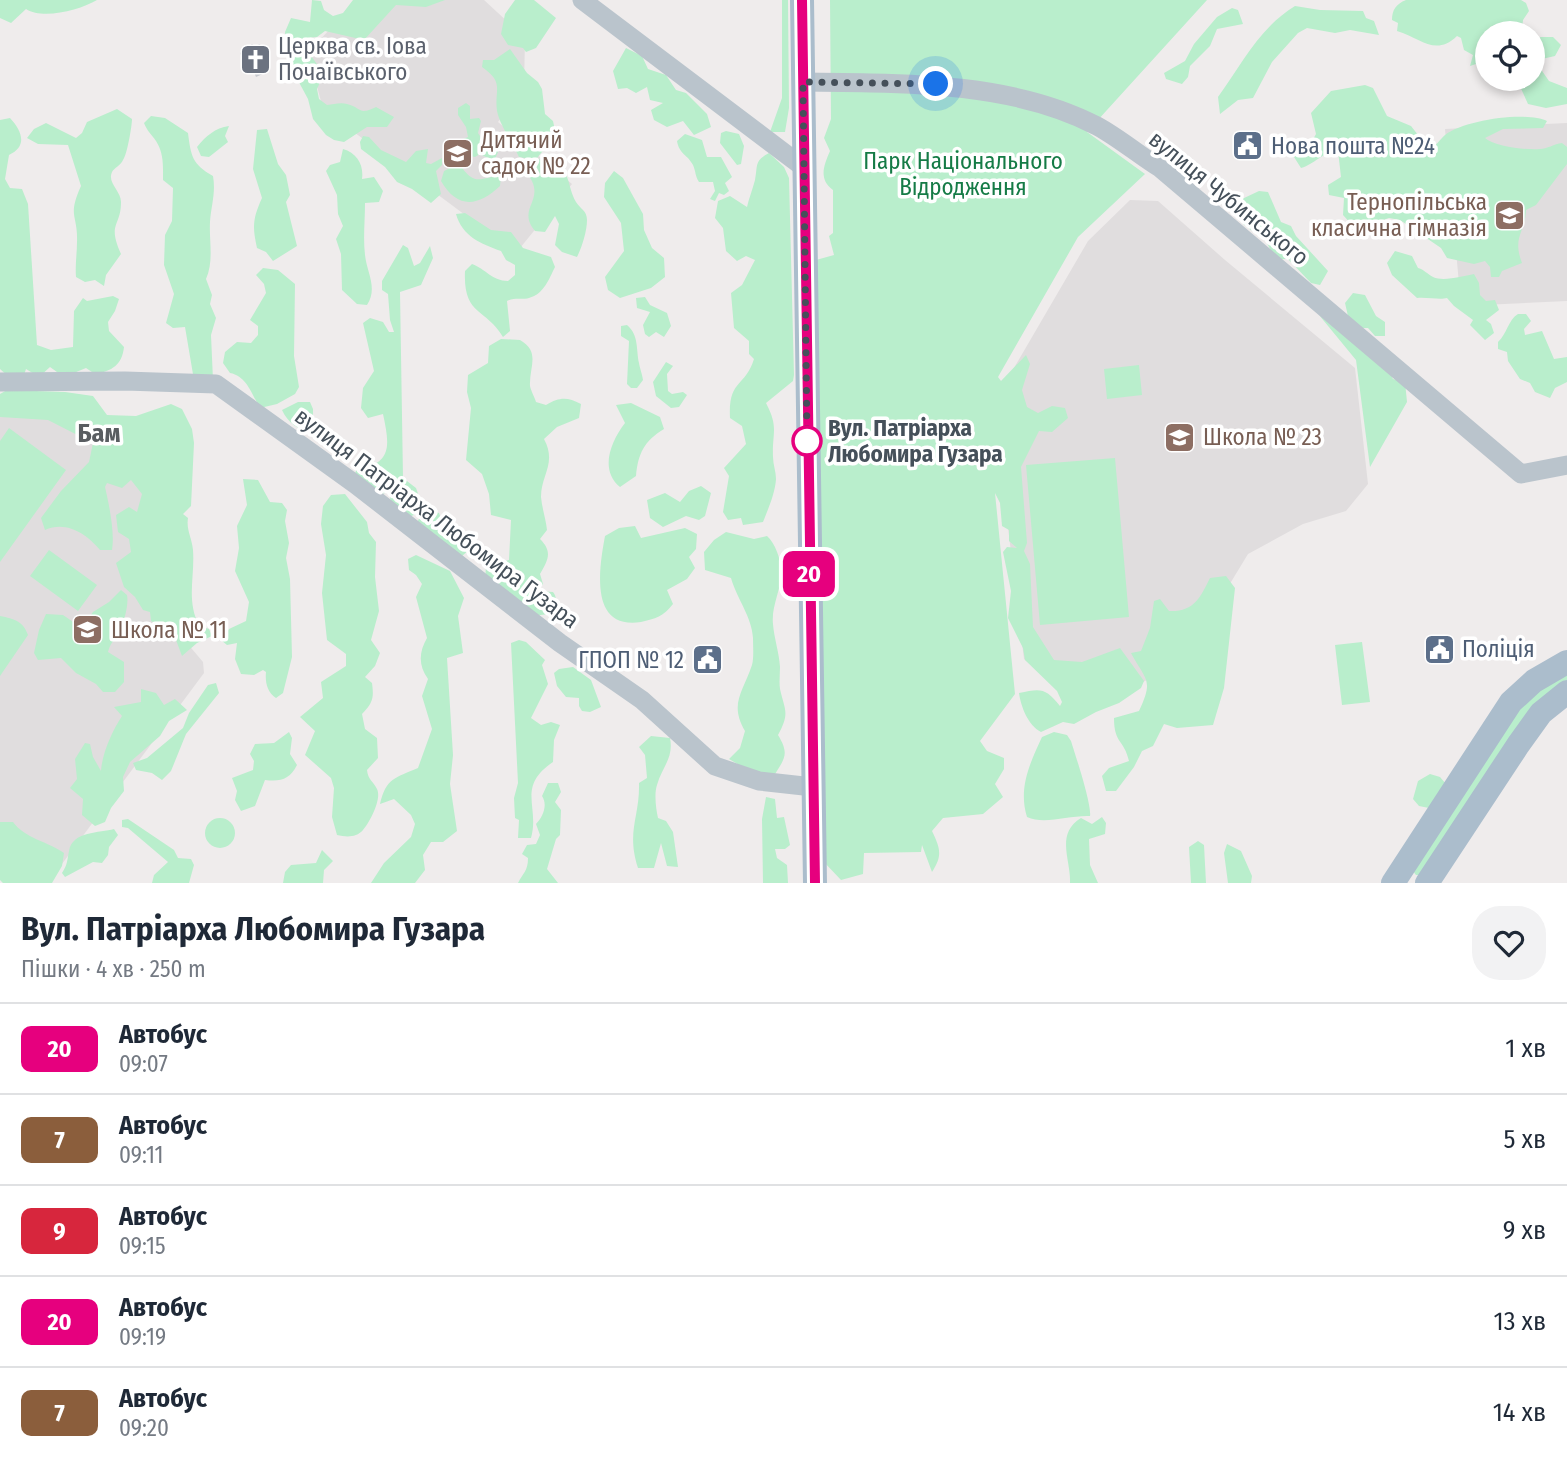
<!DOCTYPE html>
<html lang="uk">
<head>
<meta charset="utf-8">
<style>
	:root { --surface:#fff; --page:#f2f2f3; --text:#1f2937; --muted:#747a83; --line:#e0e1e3 }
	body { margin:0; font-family:"Fira Sans Condensed",sans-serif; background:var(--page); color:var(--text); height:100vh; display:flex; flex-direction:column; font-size:26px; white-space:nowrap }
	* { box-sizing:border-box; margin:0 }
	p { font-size:23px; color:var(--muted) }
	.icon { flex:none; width:38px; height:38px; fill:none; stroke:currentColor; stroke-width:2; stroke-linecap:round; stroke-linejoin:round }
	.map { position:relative; height:883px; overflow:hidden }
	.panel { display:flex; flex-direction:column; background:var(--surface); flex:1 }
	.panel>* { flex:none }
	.badge { padding:0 14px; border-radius:10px; font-size:24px; line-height:46px }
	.controls { position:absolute; left:1475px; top:21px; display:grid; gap:14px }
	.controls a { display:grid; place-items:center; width:70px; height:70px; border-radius:50%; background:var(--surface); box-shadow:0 4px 10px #0003; font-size:35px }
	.you { position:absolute; width:35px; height:35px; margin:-18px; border:5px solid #fff; border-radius:50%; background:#1a73e8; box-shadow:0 0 0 10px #1a73e833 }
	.map>.badge { position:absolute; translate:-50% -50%; box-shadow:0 0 0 4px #fff }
	.round { display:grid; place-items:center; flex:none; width:74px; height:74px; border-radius:28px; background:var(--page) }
	.head { display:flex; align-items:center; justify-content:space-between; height:119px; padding:0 21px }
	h1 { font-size:33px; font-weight:700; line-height:52px }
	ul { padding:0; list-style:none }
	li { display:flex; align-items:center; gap:21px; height:91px; padding:0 21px; border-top:2px solid var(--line) }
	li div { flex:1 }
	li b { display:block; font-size:26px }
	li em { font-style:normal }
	li .badge { min-width:77px; font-weight:700; text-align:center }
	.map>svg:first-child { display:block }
	.education { fill:#e0ddde }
	.green { fill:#b9eecc }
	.building { fill:#c6c9cf }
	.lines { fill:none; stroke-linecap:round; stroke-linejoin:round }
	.minor { stroke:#bac4cc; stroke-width:19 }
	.major { stroke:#abbdcc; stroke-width:24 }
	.line-casing { stroke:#fff; stroke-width:16 }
	.line { stroke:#e6007e; stroke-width:10 }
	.walk { stroke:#45505a; stroke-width:7; stroke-dasharray:0 12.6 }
	.stop-dot { fill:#fff; stroke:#e6007e; stroke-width:3.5 }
	.labels { text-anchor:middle; stroke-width:7; stroke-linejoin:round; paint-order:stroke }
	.worship-label { font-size:23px; fill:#5b616d; stroke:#fff; text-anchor:start }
	.education-label { font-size:23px; fill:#785e54; stroke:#fff; text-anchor:start }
	.service-label { font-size:23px; fill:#4e5e75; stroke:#fff; text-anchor:start }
	.park-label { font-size:23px; fill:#157b46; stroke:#fff }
	.street-label { font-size:23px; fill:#45505a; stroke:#fff }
	.stop-label { font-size:23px; font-weight:bold; fill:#45505a; stroke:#fff; text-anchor:start }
	.quarter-label { font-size:26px; font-weight:bold; fill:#595d61; stroke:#fff }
</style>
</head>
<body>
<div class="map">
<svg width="1567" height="883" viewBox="0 0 1567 883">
	<rect width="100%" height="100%" fill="#efecec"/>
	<path class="education" d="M358,0H484L525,38L524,86L498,122L572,184L516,253L323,109L308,52Z
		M1567,123V301L1461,306L1445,129Z
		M1130,200L1158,201L1225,260L1355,368L1368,484L1346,511L1303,524L1248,554L1231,582L1162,673L1083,710L1024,659L993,404L1088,241Z
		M0,409L151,420L149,598L203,662L204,673L56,872L0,831Z"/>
	<path class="green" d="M0,0H97C80,10 43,20 26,9L11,23L0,18Z
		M312,0L321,1L324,10L333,16L343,13L353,0H445L426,7L396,5L364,40L325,31L317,37L307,38L302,46C314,60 327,70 317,89L319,99L327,105C333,104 342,102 347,104C361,107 358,116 376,107L394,117L387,127H367L344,142L334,140L326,135L313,119L308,99L294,73L286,43L285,32L291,18L310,22Z
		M515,0H534L556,18L536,48L526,52L523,48L508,45L501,34L505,14Z
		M782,0H788L789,108L785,132H770L782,98Z
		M830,0H1207L1087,132L1145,174L1078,237L998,377L1001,381L1026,355L1030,364L1022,390L1027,407L1038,413L1052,406L1065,408L1068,418L1052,432L1039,431L1021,467L1027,543L1024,551L1030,564L1033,627L1054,660L1082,662L1120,648L1144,681L1141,688L1119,703L1096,712L1074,724L1063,722L1041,732C1028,725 1021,707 1019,693C1041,688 1046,688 1060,706L1062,702L1057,691L1025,660L1023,648L1008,618L1011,591L1003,552L1007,547L1017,548L1009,541V530L1002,526L1000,503L995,493L1015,694L980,741L987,751L1004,758V769L995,784L1003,797L983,814L943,818L932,831C940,848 943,855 932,872L922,845L921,852L864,853L863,874L841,880L823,861L816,260L834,255L829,236L833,233V190C818,179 824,165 830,151L824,138L831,119Z
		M1406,0H1521L1526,3L1529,11L1523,20L1522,29L1514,33L1499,24L1490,27L1487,55L1482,62L1470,66L1473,55L1464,50L1461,38L1457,36C1435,57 1421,38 1397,31L1398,23L1392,20C1392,10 1396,4 1406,0Z
		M1295,6L1320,10L1363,11L1366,18L1374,21L1379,35L1350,30L1335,33L1307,28L1298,33L1272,62L1253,98L1238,100L1220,114L1218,97C1242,64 1259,28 1295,6Z
		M1232,8L1238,10L1243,24L1217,29L1210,46L1190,66L1188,77L1182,84L1166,79L1164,73L1185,61L1194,44L1217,17Z
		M1541,37H1553L1561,45L1555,56L1533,61V39Z
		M626,48L642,56L648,69L666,75L676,90L686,93L707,114L711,127L694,135L683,121L667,127L654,120L651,110L663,103L650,100L647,87L636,93L627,88L618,89L613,71Z
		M510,49L527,73L538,82L542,89L545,114L553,121L556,135L537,158L550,165L553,160C571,171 567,186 576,202C580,209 587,210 587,220C587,231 582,247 577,257L562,252L555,245L559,224L555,216L545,232L535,231C516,208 546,201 529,176L530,159L519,157C513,143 500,126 497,111C494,89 505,83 482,67L483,60H494Z
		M1533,66L1540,68L1549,81L1567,88V104L1546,108L1528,104L1518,82L1519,79H1533Z
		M1365,85L1373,88L1387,116L1411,126L1429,149C1437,146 1439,140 1445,135C1464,120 1526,111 1547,121L1543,128L1503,129L1485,138C1495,147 1527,150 1540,149C1547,149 1554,144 1562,143L1567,147V164L1536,205L1526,210C1525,233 1512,237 1522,263L1502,271L1499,277H1491L1490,267L1485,261L1474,264L1447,258L1441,248L1400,220L1389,218L1374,223L1369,234L1353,226L1343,215L1344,198L1329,195L1328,185L1341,177L1338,151C1322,152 1315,164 1301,168L1294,157C1301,149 1312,143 1316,134L1311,113L1331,91Z
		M466,103L470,106V119L479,118L481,121L478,133L482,139L493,142L498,152L494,161L480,154L475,157C466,155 457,152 454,143L468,137L466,127L458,115V108Z
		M117,109L132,119C132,126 127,155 123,160C121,165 114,168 112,172C107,183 121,191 121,202C121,227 107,223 121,254L106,275L104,286L95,280L85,282L76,277C75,264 77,254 77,242C78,214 67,217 81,186L68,145L38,144L27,138L34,129L46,123L76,138L82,133L87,122Z
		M151,116L165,118L188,133C191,156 192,164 213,176C216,193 211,206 210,222C209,241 214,261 206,279L212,295L210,304L216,318L211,335L213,380L195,386L185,327L173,328L166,323L174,294L164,265L165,235L172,221L173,188L163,180C163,167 164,153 156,141C152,135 147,131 144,123Z
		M10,118C22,131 28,146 9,155L5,179L10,188L22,189L28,204L37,345L51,350L73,347L74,311L83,298L87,301L113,296L119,299L115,311L108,322L109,331L124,347C122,365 112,371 95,374L86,368L64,377L50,367L39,377L26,369L24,375L9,377L0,369V120Z
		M229,126L225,136L228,142L209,157L201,156L197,147C206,136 215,128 229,126Z
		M267,129L278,164L286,175L290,195L286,202L297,246L273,261L266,252L257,248C252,226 253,218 262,198L253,169L257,130Z
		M726,131L739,134L744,146L741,164L737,165L720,143L721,133Z
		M685,134L702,140L707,157H721L732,177L725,183L729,191L724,195L719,193L715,201L710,199L715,191L713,182H699C695,176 696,172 693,165C688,155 679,154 677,141Z
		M363,136L369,137L381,150L406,162L416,151L428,149L426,163L431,164L442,158V165L436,171L441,194L431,203L412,189L397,182L385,167L361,149L360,142Z
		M343,149C357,153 364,165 362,179L374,177L383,191L379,202L365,203C365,221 363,238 365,255C367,273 378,288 367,305L357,304L342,290L341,254L336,239L343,226L338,214L337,195L326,171L330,165L340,162Z
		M769,153L784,167L789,178L794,375L793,381L766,403C779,428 772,432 773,457C773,464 776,472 776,479C775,494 768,509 763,522L743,525L741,518L728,520L723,512L729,476L724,468L746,444L742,426L730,418C728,379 745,388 754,359L749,354V341L734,328L731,293L742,285L755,260L746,256L737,261L726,251L723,228L715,218L718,201L730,196L747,207C749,198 753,188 755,180C758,165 754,161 769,153Z
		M458,164C463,168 466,174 471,177C479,183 491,175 501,176L500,186C478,207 457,209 441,181L444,171Z
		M614,171L623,178L643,214L644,230L652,248L664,258L665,277L651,288L620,298L608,290L605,277L624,251L621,223L604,197L605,183Z
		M1259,191L1268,192L1281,222L1291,226L1296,236L1328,271L1320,285L1311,283L1288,259H1281L1272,253L1266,241L1243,224L1234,207L1242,199Z
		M465,213L491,230L511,232L523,248L551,257L555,267C549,279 544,294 529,298C521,300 516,297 507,301L510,331L503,337C485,307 463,316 465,271L472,264C486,269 492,281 508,281L515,275V265L506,260L501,251C481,244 462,236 456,214Z
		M403,245L408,248L414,266L420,263L430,246L433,258L421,285L400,292L403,478L416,488L421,502L416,514L409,517L391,503L389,492L381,494L351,482L357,469C394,464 389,443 383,414L368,418L361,408L363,388L374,371L363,323L370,318L383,322L389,332H394L390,320L388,294L382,290V281Z
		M1395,251L1412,256L1418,268C1425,270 1427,274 1433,277C1444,282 1462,276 1474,274L1479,283L1480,295L1486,301L1495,300L1499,310L1486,320L1491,324L1494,333L1485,340L1470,325L1473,320L1454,306L1447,298C1440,300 1427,297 1417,298L1392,275L1387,263Z
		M263,268L278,270L295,284L294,356L299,387L295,394L277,404L260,408C252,395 247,376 230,373L223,363L225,352L237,342L251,343L258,335V326L250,320L266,293L264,284L256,275Z
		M1353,293L1365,295L1376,316L1385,322V336H1375L1368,328H1358L1348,316L1345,303Z
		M645,297L650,305L667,313L671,326L664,337L656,332L649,337L645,334L643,325L650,312L637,308L636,298Z
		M1518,314H1526L1531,321L1524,329L1525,335L1542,331L1554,359L1567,357V382L1555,388L1550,398L1535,392L1530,383L1520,379L1508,361L1507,352L1498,349V342C1507,334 1508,320 1518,314Z
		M1319,315L1388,368L1393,379L1405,382L1407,402L1370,467L1356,360Z
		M627,325C639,335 636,349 639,363C640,369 642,373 643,380L637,388H631L627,384L629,341L621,336V326Z
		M501,339L520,340C541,352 529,367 530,386C531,391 535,398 536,402L546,405C560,397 567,397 581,404L579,418L557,427L544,439C557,463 541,475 541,497C542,508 546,520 547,530L540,539C553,552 548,560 540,574L543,584L537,591L553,592C559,599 554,607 549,614L532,616L485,582L486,566L509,560L511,520L491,515L489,494L482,474L466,460L471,408L467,392L468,375L488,363L489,346Z
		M666,362L673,366L667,374L668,391L672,394L683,392L687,395L679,407L671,408L656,396L653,382Z
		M1139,365L1142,395L1107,399L1104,369Z
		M7,390L65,392L93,396L107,415L136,416L171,404L182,409L192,429L194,443L191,506L183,514L188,518C186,530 192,538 193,550C195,576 186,601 199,625L209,629L212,636L197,643L182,656L173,632L151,621L150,612L143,610L135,597L124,587L116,563L131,552L129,539L118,532L116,515L129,507L137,512L142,494L131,480L122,488L107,483L105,487C109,504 115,533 112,550H100C87,534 66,520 45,530L41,518L61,491L89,462L93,443L48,420L0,417V394Z
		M298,402H310L313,409V432C299,431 287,422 282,410Z
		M631,403L660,417L664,429C644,441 638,454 636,476L620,487C599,470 611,441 625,423L616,405Z
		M9,428L66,470L0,562V441Z
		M1115,458L1129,617L1040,625L1026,465Z
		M243,479L258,480L270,502L282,503L287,510L285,521L289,543L286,558L290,579L292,657L283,693L276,698C267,692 265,682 266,672L263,670L254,675L241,674L235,659L237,643L227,645L221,640L229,629L246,621L249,602L235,571L239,548L237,526L247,505Z
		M701,486L711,493L705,516L699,520L686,516L663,527L650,518L647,500L665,493L680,502L689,491Z
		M345,494L367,522L369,533L376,542L375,577L379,611L371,640L380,653L375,666L365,677L372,683C374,698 373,703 362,714L365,729L377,738L378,758L367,770C368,780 373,781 377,789C382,799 370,822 363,830C356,838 346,837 337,835L332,817L334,788L331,778L305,755L315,731L300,717L323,698L321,682L346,666V654L327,640L322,593L326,555L321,524L323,506L331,495Z
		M425,508L439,513L444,528L461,534L470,549L462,556L415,526Z
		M635,526L641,538L685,528L697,534L696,549L689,557L695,568L687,579L667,590L673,604C664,616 655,619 641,622C589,630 599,569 605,536L619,528Z
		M726,532L754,539L767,536C775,543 781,559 781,571C782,589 771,606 773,624C774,638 779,652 780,667C780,674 779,682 780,689C785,711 790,713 778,735C791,756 783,760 772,779L746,769L729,759L740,748L745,731C729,704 743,692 752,665C754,658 753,646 753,638C752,617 737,599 731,578L705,570L704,552L714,540Z
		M49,550L97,585L78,611L30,576Z
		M416,555L450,571L464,598L458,616L463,653L447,658L453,755L450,784L457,831L443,842H431L423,855L425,870L415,883H371L384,863L411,837L415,824L411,815L394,799L380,804C386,778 395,778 418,768L432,729L422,696L428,679C418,665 419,652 427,638L416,597L422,584L416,575L409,570L408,559Z
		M1226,576L1235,588L1224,688L1213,725L1177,728L1164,724L1153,746L1142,751L1134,767L1116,791H1106L1102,776L1109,768L1129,761C1124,739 1114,744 1114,718L1139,711C1154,679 1146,681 1131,653L1141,651L1150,628L1154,601L1160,599L1169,611C1194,612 1200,598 1210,578Z
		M121,590L127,595C129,605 124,621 120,631C117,639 111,640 108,652L124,662V682L115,692H103L96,684L76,673L61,658L38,660L34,653L39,630L46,614L63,615L82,628L93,612L109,602Z
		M0,616C15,619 23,621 28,635L0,676Z
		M519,640L526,642L545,660L542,665L548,684L531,718L541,725L551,722L560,725L554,740L553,762C516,787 540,807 531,838H518L519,820L515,818L514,798L518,783L511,643Z
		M1362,642L1370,702L1342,705L1335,645Z
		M573,667L591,680L601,707L590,712L582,711L579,706V698L566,697L557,686L554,673L559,669Z
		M1567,669V684L1421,875H1416L1412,870L1507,716Z
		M216,683L219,693L186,734L171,771L162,780L152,773L136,770L133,763L147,758L183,728L189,713L208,685Z
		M141,689L156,693L164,705L175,699L187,710L169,721L160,736L130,762L123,777L124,791L111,808L105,822L95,826L82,815L83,799L70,788L77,779L75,759L85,743L90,744L93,757L101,771C102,754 112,731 122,716L114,707L141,702Z
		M289,732L292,738L290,754L297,765C290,779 281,782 265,780L255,806L241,811L235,800L237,791L232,778L253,770L254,761L250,754L255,744L274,743Z
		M1054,732L1067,735L1071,741C1076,757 1092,805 1090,816C1069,815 1045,825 1027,817C1018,788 1030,763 1042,737Z
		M651,736L670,738C674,758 662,767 657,785C654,794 656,809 658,818L666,821L673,832L678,867L667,866L661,843L654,868H638C626,831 640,817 639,783L647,778L645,755L639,747Z
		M1430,774L1440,777L1446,784L1429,808L1419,806L1413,799L1418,781Z
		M548,783H558L561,792L555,802L561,810L560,835L556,839L547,869L558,883H518C523,873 528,871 528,858L522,854L527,845L536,844L540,835L536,824C543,817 548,805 542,796Z
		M766,797L775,799L777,818L784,817L790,845L785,849H775L777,858L787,865L788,883H763L762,819Z
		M1102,817L1106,823L1105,834L1089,839L1090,865L1098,883H1070C1071,860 1055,834 1081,818L1092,824Z
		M205 833a15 15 0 1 1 30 0a15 15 0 1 1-30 0Z
		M128,819L174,850L178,858L191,859L194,865L189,883H152L154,875L168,862L128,828L122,827V820Z
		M0,822H13C24,838 49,842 64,853L62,866L52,883H3L0,880Z
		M114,829L118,835L109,847L108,855L102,863L93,862L65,877L62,873C68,864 67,860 69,851C72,831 100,833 114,829Z
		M1198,841L1204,845L1206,883H1191L1189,847Z
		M1227,844L1241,851L1252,876L1251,883H1228L1224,853Z
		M322,850L333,861L324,870L323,883H283L285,872L291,865L316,863Z"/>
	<path class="building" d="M252,44L255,46L260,44L269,65L265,67L267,72L256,77L254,72L249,74L240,53Z"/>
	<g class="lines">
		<path class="minor" d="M582,0L803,167
			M803,82C899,83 1011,81 1097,126C1119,138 1139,155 1160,168L1521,474L1567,465
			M0,382L125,381L216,384L355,484L560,643L642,700L715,766L759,781L813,787"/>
		<path class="major" d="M802,0L815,883
			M1393,883L1511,702L1534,681L1567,662
			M1427,883L1518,745L1541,713L1567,692"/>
	</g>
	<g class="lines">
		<defs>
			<path id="line" d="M802,0L815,883"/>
		</defs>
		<use href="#line" class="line-casing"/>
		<use href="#line" class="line"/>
		<path class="walk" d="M807,441L803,82L936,84"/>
	</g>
	<defs>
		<symbol id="church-square" viewBox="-11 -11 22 22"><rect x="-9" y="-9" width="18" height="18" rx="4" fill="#6b7280" stroke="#fff"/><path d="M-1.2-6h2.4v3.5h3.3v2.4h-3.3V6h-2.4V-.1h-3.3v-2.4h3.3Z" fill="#fff"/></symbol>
		<symbol id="civic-square" viewBox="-11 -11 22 22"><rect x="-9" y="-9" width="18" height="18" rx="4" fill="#5c6f8a" stroke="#fff"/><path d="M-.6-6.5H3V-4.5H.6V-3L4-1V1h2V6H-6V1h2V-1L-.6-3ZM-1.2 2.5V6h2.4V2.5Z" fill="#fff"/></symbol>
		<symbol id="school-square" viewBox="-11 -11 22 22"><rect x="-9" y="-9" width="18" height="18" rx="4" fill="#8d6e63" stroke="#fff"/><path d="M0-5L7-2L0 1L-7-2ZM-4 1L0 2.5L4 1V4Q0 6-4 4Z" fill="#fff"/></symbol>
	</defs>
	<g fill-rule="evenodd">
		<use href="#church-square" x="238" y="42" width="35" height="35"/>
		<use href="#civic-square" x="1230" y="128" width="35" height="35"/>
		<use href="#school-square" x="440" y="136" width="35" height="35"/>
		<use href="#school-square" x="1492" y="198" width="35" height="35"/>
		<use href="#school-square" x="1162" y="420" width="35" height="35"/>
		<use href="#school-square" x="70" y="612" width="35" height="35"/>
		<use href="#civic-square" x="1422" y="632" width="35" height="35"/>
		<use href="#civic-square" x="690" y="642" width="35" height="35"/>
	</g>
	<circle class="stop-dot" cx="807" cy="441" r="14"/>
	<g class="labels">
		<g class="worship-label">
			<text x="278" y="54">Церква св. Іова<tspan x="278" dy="26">Почаївського</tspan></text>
		</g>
		<g class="education-label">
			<text x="481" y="148">Дитячий<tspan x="481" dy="26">садок № 22</tspan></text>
			<text x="1487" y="210" text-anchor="end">Тернопільська<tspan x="1487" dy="26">класична гімназія</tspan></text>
			<text x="1203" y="445">Школа № 23</text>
			<text x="111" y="638">Школа № 11</text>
		</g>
		<g class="service-label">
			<text x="1271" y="154">Нова пошта №24</text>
			<text x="1462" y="657">Поліція</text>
			<text x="684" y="668" text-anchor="end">ГПОП № 12</text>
		</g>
		<g class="park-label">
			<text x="963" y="169">Парк Національного<tspan x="963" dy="26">Відродження</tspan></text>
		</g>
		<g class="street-label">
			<text transform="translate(1229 198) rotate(39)" y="8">вулиця Чубинського</text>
			<text transform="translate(437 518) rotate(37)" y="8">вулиця Патріарха Любомира Гузара</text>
		</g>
		<g class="stop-label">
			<text x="828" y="436">Вул. Патріарха<tspan x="828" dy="26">Любомира Гузара</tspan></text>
		</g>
		<g class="quarter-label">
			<text x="99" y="442">Бам</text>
		</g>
	</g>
</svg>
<div class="controls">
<a><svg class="icon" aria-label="locate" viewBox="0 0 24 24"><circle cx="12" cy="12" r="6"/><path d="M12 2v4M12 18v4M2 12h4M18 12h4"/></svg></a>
</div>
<div class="you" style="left:936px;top:84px"></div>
<b class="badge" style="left:809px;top:574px;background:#e6007e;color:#fff">20</b>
</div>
<section class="panel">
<div class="head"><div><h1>Вул. Патріарха Любомира Гузара</h1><p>Пішки · 4 хв · 250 m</p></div><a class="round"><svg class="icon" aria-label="heart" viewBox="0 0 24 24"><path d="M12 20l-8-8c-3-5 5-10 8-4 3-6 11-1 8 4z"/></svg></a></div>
<ul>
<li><span class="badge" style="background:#e6007e;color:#fff">20</span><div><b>Автобус</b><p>09:07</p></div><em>1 хв</em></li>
<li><span class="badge" style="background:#8b5e3c;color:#fff">7</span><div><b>Автобус</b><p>09:11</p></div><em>5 хв</em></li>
<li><span class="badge" style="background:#d7263d;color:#fff">9</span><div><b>Автобус</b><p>09:15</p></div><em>9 хв</em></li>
<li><span class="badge" style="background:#e6007e;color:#fff">20</span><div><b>Автобус</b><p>09:19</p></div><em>13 хв</em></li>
<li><span class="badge" style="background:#8b5e3c;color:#fff">7</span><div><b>Автобус</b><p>09:20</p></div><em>14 хв</em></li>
</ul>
</section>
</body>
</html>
